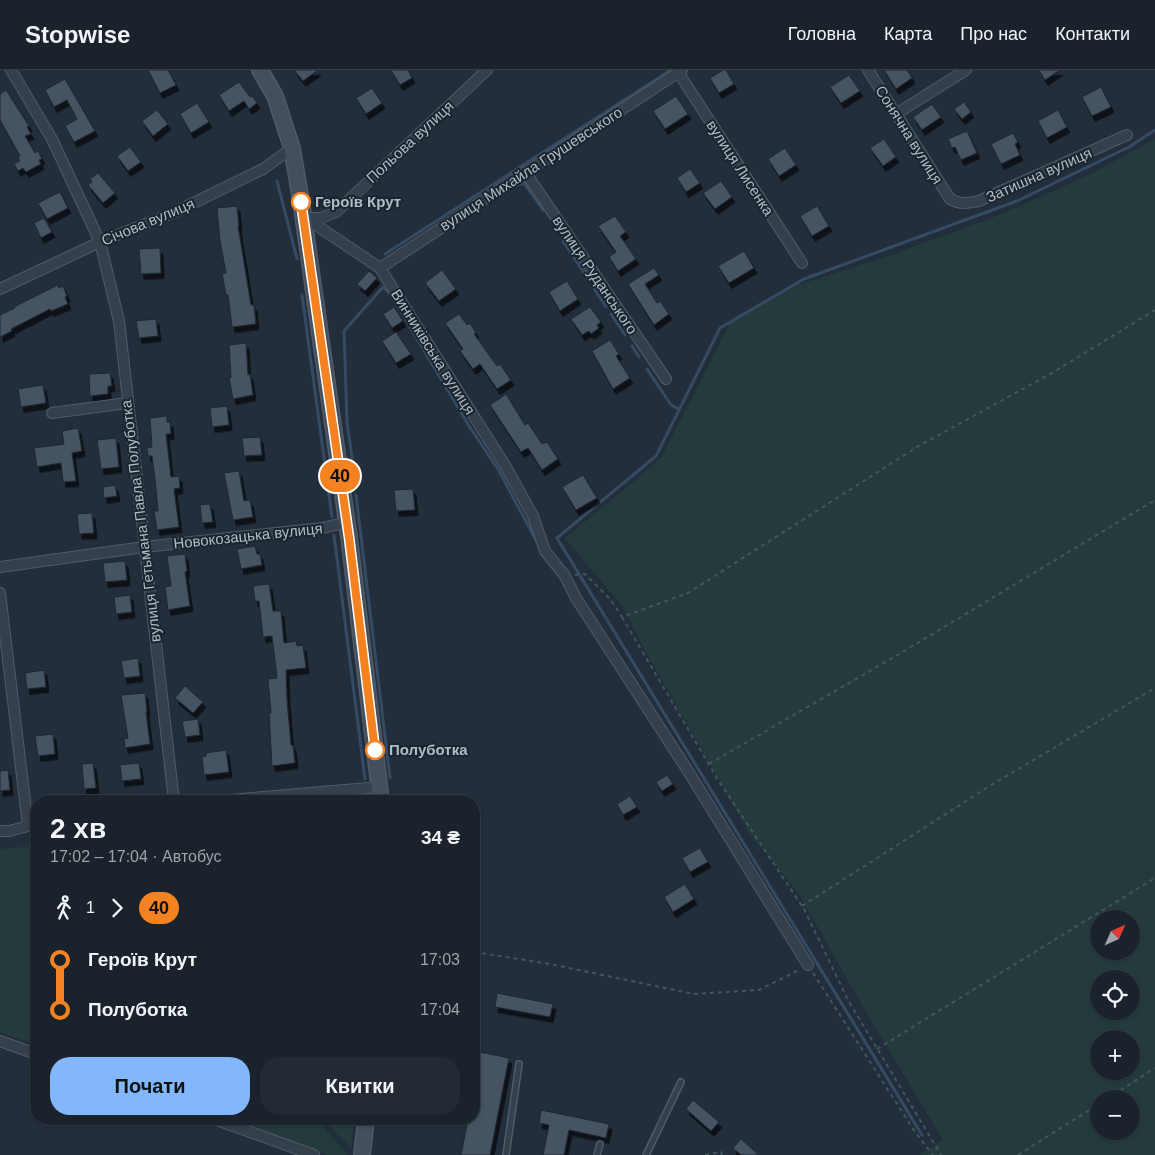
<!DOCTYPE html>
<html lang="uk">
<head>
<meta charset="utf-8">
<style>
	:root { --surface:#1a222c; --page:#232a34; --text:#f1f3f6; --muted:#9fa4a9; --line:#383f48; --accent:#82b7fb }
	body { margin:0; font-family:Arial,sans-serif; background:var(--page); color:var(--text); height:100vh; display:flex; flex-direction:column; font-size:19px; white-space:nowrap }
	* { box-sizing:border-box; margin:0 }
	p { font-size:16px; color:var(--muted) }
	.icon { flex:none; width:28px; height:28px; fill:none; stroke:currentColor; stroke-width:2; stroke-linecap:round; stroke-linejoin:round }
	.map { position:relative; flex:1; overflow:hidden }
	.sheet { position:absolute; left:30px; top:725px; width:450px; height:330px; display:flex; flex-direction:column; background:var(--surface); border-radius:20px; box-shadow:0 1px 4px #0004,0 0 0 1px var(--line) }
	.sheet>* { flex:none }
	.badge { padding:0 10px; border-radius:16px; font-size:18px; line-height:32px }
	.needle { width:32px; rotate:45deg }
	.controls { position:absolute; left:1090px; top:840px; display:grid; gap:10px }
	.controls a { display:grid; place-items:center; width:50px; height:50px; border-radius:50%; background:var(--surface); box-shadow:0 1px 4px #0004,0 0 0 1px var(--line); font-size:25px }
	.map>.badge { position:absolute; translate:-50% -50%; box-shadow:0 0 0 2px #fff }
	.legs { display:flex; align-items:center; gap:8px; height:55px; padding:0 20px; font-size:16px }
	.legs p { margin-inline-start:auto }
	.overview { display:flex; align-items:center; justify-content:space-between; height:85px; padding:0 20px }
	h1 { font-size:28px; font-weight:700; line-height:38px }
	.action { display:flex; gap:10px; margin-top:auto; padding:10px 20px }
	.action a { flex:1; height:58px; border-radius:20px; background:var(--accent); color:#111; font-size:20px; font-weight:700; line-height:58px; text-align:center }
	.action a+a { background:var(--page); color:var(--text) }
	ul { padding:0 20px; list-style:none }
	li { display:flex; align-items:center; gap:18px; height:50px; font-size:19px }
	li i { display:grid; place-items:center; width:8px; height:100%; margin:0 6px; background:currentColor }
	li i::after { content:''; width:12px; height:12px; margin:-6px; border:4px solid; border-radius:50%; background:var(--surface) }
	li p { margin-inline-start:auto }
	li:first-child i { background:linear-gradient(#0000 50%,currentColor 0) }
	li:last-child i { background:linear-gradient(currentColor 50%,#0000 0) }
	header { display:flex; align-items:center; gap:30px; box-sizing:border-box; height:70px; padding:0 25px; background:var(--surface); border-bottom:1px solid var(--line) }
	header strong { font-size:24px }
	nav { display:flex; gap:28px; margin-inline-start:auto; font-size:18px }
	.map>svg:first-child { display:block }
	.green { fill:#243b3c; fill-rule:evenodd }
	.lines { fill:none; stroke-linecap:round; stroke-linejoin:round }
	.stream { stroke:#354b63; stroke-width:3 }
	.building { fill:#455362; stroke:#1d2732; filter:url(#shadow) }
	.service-casing { stroke:#515b66; stroke-width:8 }
	.minor-casing { stroke:#515b66; stroke-width:12 }
	.secondary-casing { stroke:#515b66; stroke-width:18 }
	.path { stroke:#41585a; stroke-width:2; stroke-dasharray:4 4; stroke-linecap:butt }
	.service { stroke:#35404c; stroke-width:5 }
	.minor { stroke:#35404c; stroke-width:10 }
	.secondary { stroke:#434f5f; stroke-width:15 }
	.line-1-casing { stroke:#fff; stroke-width:11 }
	.line-1 { stroke:#f58220; stroke-width:8 }
	.stop-1-dot { fill:#fff; stroke:#f58220; stroke-width:2.5 }
	.labels { text-anchor:middle; stroke-width:4; stroke-linejoin:round; paint-order:stroke }
	.street-label { font-size:15px; fill:#b1bbc7; stroke:#1b2530 }
	.stop-label { font-size:15px; font-weight:bold; fill:#b1bbc7; stroke:#1b2530; text-anchor:start }
</style>
</head>
<body>
<header>
<strong>Stopwise</strong>
<nav><a>Головна</a><a>Карта</a><a>Про нас</a><a>Контакти</a></nav>
</header>
<div class="map">
<svg width="1155" height="1085" viewBox="0 0 1155 1085">
	<defs>
		<filter id="shadow"><feDropShadow dx="3" dy="5.5" stdDeviation="0" flood-color="#0009"/></filter>
	</defs>
	<rect width="100%" height="100%" fill="#222e3b"/>
	<path class="green" d="M1155,69V1085H920L943,1070L861,934L799,824L749,762L644,579L622,536L565,468L636,410L662,386L731,251L798,215L886,187L994,147L1089,105ZM1099,849H1131V881H1099ZM1099,909H1131V941H1099ZM1099,969H1131V1001H1099ZM1099,1029H1131V1061H1099Z
		M36,776V975L0,962V779Z
		M230,1049H316L348,1085H326Z
		M323,1049H355L351,1078Z"/>
	<g class="lines">
		<path class="stream" d="M277,111L297,189
			M513,116L524,113L543,140
			M563,171L588,209
			M385,184L671,0
			M593,217L606,237
			M302,225L332,447
			M611,244L625,265
			M632,276L639,287
			M647,299L671,335L679,339
			M354,402L347,352L344,261L383,217L391,225L469,356L499,401L537,472
			M356,425L390,708
			M334,465L365,709
			M367,727L368,731
			M922,1065L557,468L656,386L720,258L804,209L1017,131L1129,77L1155,60"/>
	</g>
	<path class="building" d="M148,0H168L176,15L160,23Z
		M294,0H318L303,11Z
		M391,0H408L412,8L400,15Z
		M723,0H726L734,14L719,23L710,8Z
		M884,0H907L912,8L896,19Z
		M1039,0H1060L1045,10Z
		M849,5L860,21L841,33L830,17Z
		M65,9L95,61L74,72L65,56L77,49L67,30L54,37L45,20Z
		M239,12L250,27L252,26L257,33L249,39L244,31L229,41L219,25Z
		M1101,17L1111,37L1092,46L1082,27Z
		M372,18L382,33L366,44L356,28Z
		M6,20L29,56L27,57L31,64L25,66L35,83L38,81L42,89L39,90L41,94L26,102L23,98L18,101L14,94L20,91L18,87L20,86L0,50V24Z
		M676,26L688,44L665,59L653,41Z
		M964,32L971,42L962,49L954,39Z
		M197,33L209,52L191,63L180,44Z
		M932,34L941,47L922,60L913,47Z
		M157,40L168,54L153,66L142,51Z
		M1058,40L1067,57L1047,68L1038,51Z
		M967,61L977,83L961,90L955,77L952,78L948,69Z
		M1013,63L1018,72L1015,74L1020,85L1001,94L991,74Z
		M884,69L896,87L883,96L870,78Z
		M130,77L141,92L128,101L117,86Z
		M785,78L796,95L779,106L768,89Z
		M690,99L700,113L686,122L677,108Z
		M98,103L115,123L103,133L88,115L92,112L90,109Z
		M721,111L732,127L715,139L703,123Z
		M60,122L68,138L47,149L38,133Z
		M237,136L239,156H238L251,235H254L256,254L232,257L228,225H226L222,204L226,203L220,171L217,138Z
		M817,136L829,156L812,166L800,146Z
		M615,146L626,162L620,166L636,189L618,201L609,187L616,182L598,156Z
		M44,148L52,162L41,168L34,153Z
		M160,178L161,203L141,204L139,179Z
		M744,181L754,198L729,213L718,196Z
		M654,198L659,205L645,214L657,233L660,231L669,244L654,255L628,214Z
		M442,200L456,219L439,231L425,213Z
		M369,201L377,208L365,221L357,214Z
		M567,211L578,229L560,241L549,222Z
		M58,215L59,218L63,216L67,226L65,227L68,234L51,241L50,239L11,259L12,261L0,267V245L15,238L14,237Z
		M394,237L403,251L392,258L383,244Z
		M590,237L601,252L597,255L599,258L591,264L589,261L582,265L571,249Z
		M459,244L467,255L470,253L476,263L474,264L497,296L500,294L511,310L497,319L480,294L473,299L460,281L463,279L445,253Z
		M156,249L158,266L139,268L136,251Z
		M396,262L411,284L396,293L382,271Z
		M610,270L619,284L616,286L630,308L613,319L592,281Z
		M246,273L248,305L250,304L253,325L233,329L229,308L231,307L229,275Z
		M110,303L112,316H108V324L90,326L89,304Z
		M43,315L46,333L21,337L18,319Z
		M506,324L525,355L528,353L542,374L547,372L558,389L542,400L528,378L521,382L490,335Z
		M227,336L229,355L212,357L210,338Z
		M167,346V352H170L171,364H166L171,407L179,406L180,418L174,419L179,457L157,460L154,441H158L155,409L152,386H148L147,378L152,377L150,348Z
		M78,358L82,381L72,383L76,411L63,412L61,393L37,397L34,378L64,374L62,361Z
		M260,367L262,385L244,386L242,368Z
		M116,368L119,397L101,399L97,370Z
		M239,401L244,431L250,430L253,447L233,450L224,403Z
		M583,405L597,428L576,440L562,417Z
		M115,415L117,426L104,428L103,417Z
		M413,419L415,440L396,441L394,420Z
		M210,434L213,452L202,453L200,435Z
		M92,443L94,463L79,464L77,444Z
		M255,476L257,484H260L262,495L241,499L237,479Z
		M185,484L187,501L185,502L190,536L168,540L165,517L171,516L167,486Z
		M125,491L127,510L105,512L103,493Z
		M269,514L273,541H281L284,573L296,571L297,576L303,575L306,598L286,600L287,630L291,675H293L295,693L272,696L269,643H271L268,609L277,608L272,566L263,567L259,531H255L253,516Z
		M130,525L132,542L116,544L114,527Z
		M138,588L140,606L124,608L121,591Z
		M44,600L46,617L27,619L25,603Z
		M185,616L203,632L193,643L175,628Z
		M145,623L147,641L146,642L150,674L125,678L124,669L128,668L121,625Z
		M198,649L200,665L185,667L182,651Z
		M53,664L55,684L38,686L35,666Z
		M226,680L229,702L204,705L202,687L206,686V683Z
		M93,693L96,718L84,719L82,694Z
		M139,693L141,709L122,711L120,695Z
		M8,700L10,720L0,721V701Z
		M667,705L673,714L662,721L656,712Z
		M630,726L637,737L623,745L617,734Z
		M700,778L708,792L690,802L682,788Z
		M685,814L694,829L673,842L664,827Z
		M497,923L553,934L550,947L495,937Z
		M480,982L509,988L490,1085H461L468,1049H474V1015Z
		M693,1030L719,1052L711,1061L686,1039Z
		M541,1040L609,1054L606,1068L569,1060L564,1085H543L549,1055L539,1053Z
		M741,1069L759,1085H741L733,1078Z"/>
	<g class="lines">
		<defs>
			<path id="service" d="M506,1085L519,994
				M597,1085L600,1074
				M646,1085L681,1012"/>
			<path id="minor" d="M11,0L52,69L100,172L119,251L174,731
				M868,0L950,129C960,135 968,133 979,131L1127,65
				M678,2L802,193
				M896,44L966,0
				M525,102L666,309
				M304,147L380,198L506,397L533,446L545,481L565,506L576,528L688,701L808,895
				M305,148H321L336,142L487,0
				M380,198L682,0
				M0,219L100,172L175,142L263,99L292,78
				M52,343L127,333
				M0,497L144,477L323,458L347,452
				M0,523L28,756
				M218,731L380,717
				M0,761H9L36,754
				M0,971L36,984
				M214,1049L314,1085"/>
			<path id="secondary" d="M260,0L275,26L292,78L301,131L349,467L381,731
				M362,1085L366,1049"/>
		</defs>
		<use href="#service" class="service-casing"/>
		<use href="#minor" class="minor-casing"/>
		<use href="#secondary" class="secondary-casing"/>
		<path class="path" d="M575,505L585,504L611,530L622,547L688,523L917,377L1052,303L1155,240
			M622,547L718,710L804,839L848,930L941,1085
			M709,694L896,586L1155,430
			M802,836L988,717L1155,618
			M474,882L550,894L694,924L759,920L799,900
			M813,903L915,1062L933,1085
			M877,979L1155,808
			M1107,1029L1155,998
			M705,1085L721,1082L722,1085
			M1018,1085L1099,1034"/>
		<use href="#service" class="service"/>
		<use href="#minor" class="minor"/>
		<use href="#secondary" class="secondary"/>
	</g>
	<g class="lines">
		<defs>
			<path id="line-1" d="M301,132L349,467L375,680"/>
		</defs>
		<use href="#line-1" class="line-1-casing"/>
		<use href="#line-1" class="line-1"/>
	</g>
	<g class="stop-1-dot">
		<circle cx="301" cy="132" r="9"/>
		<circle cx="375" cy="680" r="9"/>
	</g>
	<g class="labels">
		<g class="street-label">
			<text transform="translate(909 65) rotate(58)" y="5">Сонячна вулиця</text>
			<text transform="translate(410 72) rotate(-43)" y="5">Польова вулиця</text>
			<text transform="translate(740 98) rotate(57)" y="5">вулиця Лисенка</text>
			<text transform="translate(531 99) rotate(-33)" y="5">вулиця Михайла Грушевського</text>
			<text transform="translate(1039 105) rotate(-24)" y="5">Затишна вулиця</text>
			<text transform="translate(148 152) rotate(-23)" y="5">Січова вулиця</text>
			<text transform="translate(595 205) rotate(56)" y="5">вулиця Руданського</text>
			<text transform="translate(433 282) rotate(58)" y="5">Винниківська вулиця</text>
			<text transform="translate(141 451) rotate(-97)" y="5">вулиця Гетьмана Павла Полуботка</text>
			<text transform="translate(248 466) rotate(-6)" y="5">Новокозацька вулиця</text>
		</g>
		<g class="stop-label">
			<text x="315" y="137">Героїв Крут</text>
			<text x="389" y="685">Полуботка</text>
		</g>
	</g>
</svg>
<div class="controls">
<a><svg class="needle" viewBox="-14 -14 28 28"><path d="M0-13l5 13h-10z" fill="#e53935"/><path d="M0 13l5-13h-10z" fill="#9fa4a9"/></svg></a>
<a><svg class="icon" aria-label="locate" viewBox="0 0 24 24"><circle cx="12" cy="12" r="6"/><path d="M12 2v4M12 18v4M2 12h4M18 12h4"/></svg></a>
<a>+</a>
<a>−</a>
</div>
<b class="badge" style="left:340px;top:406px;background:#f58220;color:#111">40</b>
<section class="sheet">
<div class="overview"><div><h1>2 хв</h1><p>17:02 – 17:04 · Автобус</p></div><b>34 ₴</b></div>
<div class="legs"><svg class="icon" aria-label="walk" viewBox="0 0 24 24"><circle cx="13" cy="4" r="2"/><path d="M13 8l-2 6 4 7M11 14l-3 7M7 12l3-4h3l4 4"/></svg>1<svg class="icon" aria-label="forward" viewBox="0 0 24 24"><path d="M9 5l7 7-7 7"/></svg><b class="badge" style="background:#f58220;color:#111">40</b></div>
<ul>
<li><i style="color:#f58220"></i><b>Героїв Крут</b><p>17:03</p></li>
<li><i style="color:#f58220"></i><b>Полуботка</b><p>17:04</p></li>
</ul>
<div class="action"><a>Почати</a><a>Квитки</a></div>
</section>
</div>
</body>
</html>
